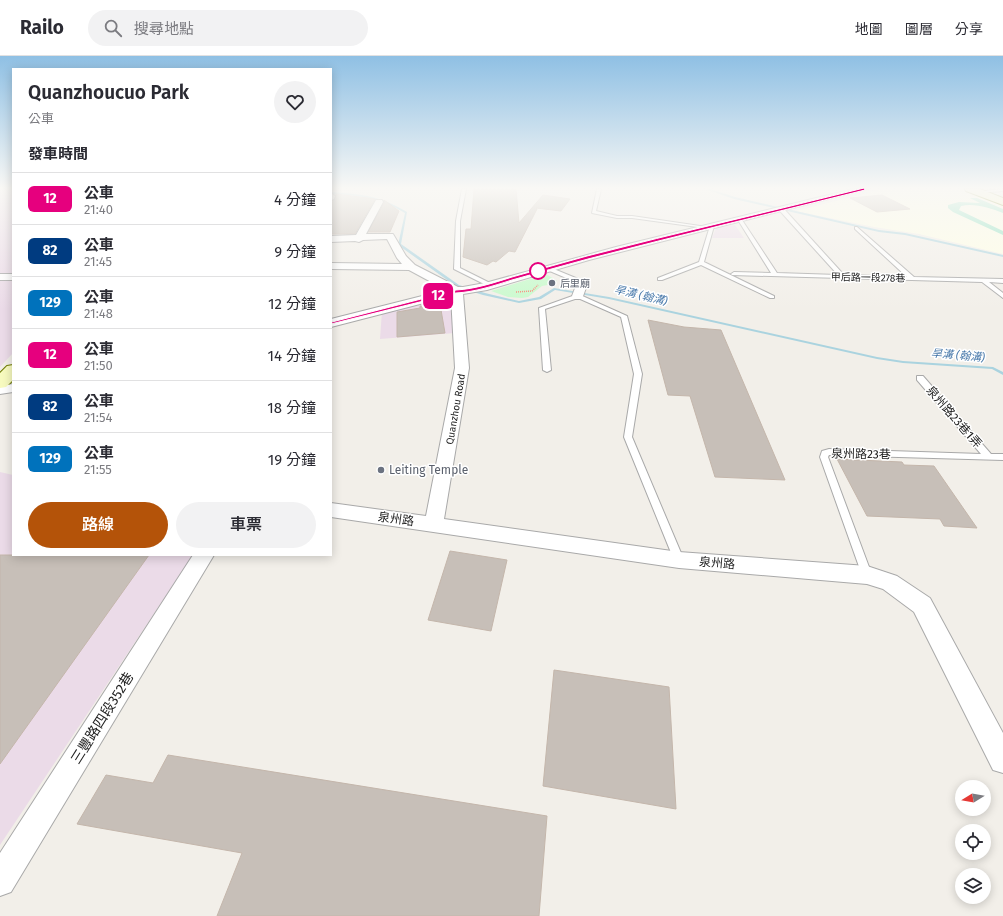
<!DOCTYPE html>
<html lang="zh-TW">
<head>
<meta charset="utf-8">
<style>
	:root { --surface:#fff; --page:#f2f2f3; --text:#2b2b33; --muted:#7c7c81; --line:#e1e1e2; --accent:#b45309 }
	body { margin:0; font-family:"Fira Sans","Noto Sans TC",sans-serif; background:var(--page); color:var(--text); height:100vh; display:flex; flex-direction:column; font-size:15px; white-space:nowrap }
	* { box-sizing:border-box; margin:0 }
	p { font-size:13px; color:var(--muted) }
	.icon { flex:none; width:22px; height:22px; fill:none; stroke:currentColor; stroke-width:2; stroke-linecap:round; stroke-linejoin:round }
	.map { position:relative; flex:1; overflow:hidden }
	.details { position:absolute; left:12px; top:12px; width:320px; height:488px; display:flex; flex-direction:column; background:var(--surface); border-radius:0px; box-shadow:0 2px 10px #0003 }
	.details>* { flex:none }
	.badge { padding:0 8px; border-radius:6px; font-size:14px; line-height:26px }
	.needle { width:26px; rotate:259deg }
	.fabs { position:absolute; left:955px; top:724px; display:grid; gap:8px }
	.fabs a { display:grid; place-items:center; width:36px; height:36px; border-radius:50%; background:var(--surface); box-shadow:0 2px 10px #0003; font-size:20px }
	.map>.badge { position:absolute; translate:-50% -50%; box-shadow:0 0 0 2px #fff }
	h2 { padding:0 16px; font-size:15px; line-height:36px }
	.round { display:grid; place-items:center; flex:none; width:42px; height:42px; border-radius:21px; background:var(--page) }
	.overview { display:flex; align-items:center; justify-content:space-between; height:68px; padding:0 16px }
	h1 { font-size:19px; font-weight:600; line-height:30px }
	.action { display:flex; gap:8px; margin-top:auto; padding:8px 16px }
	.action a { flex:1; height:46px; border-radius:24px; background:var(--accent); color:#fff; font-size:16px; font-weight:600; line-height:46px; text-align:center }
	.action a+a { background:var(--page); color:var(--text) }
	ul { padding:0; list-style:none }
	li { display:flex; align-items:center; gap:12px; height:52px; padding:0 16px; border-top:1px solid var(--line) }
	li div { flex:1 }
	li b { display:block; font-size:15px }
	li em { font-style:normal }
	li .badge { min-width:44px; font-weight:700; text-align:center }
	header { display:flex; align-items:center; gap:24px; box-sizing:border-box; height:56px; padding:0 20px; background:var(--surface); border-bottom:1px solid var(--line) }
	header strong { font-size:19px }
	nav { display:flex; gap:22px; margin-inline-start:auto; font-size:14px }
	.search { width:280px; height:36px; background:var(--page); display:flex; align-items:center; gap:10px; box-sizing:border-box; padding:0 14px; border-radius:22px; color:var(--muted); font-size:15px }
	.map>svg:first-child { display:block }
	.industrial { fill:#ebdbe8 }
	.education { fill:#ffffe5 }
	.park { fill:#c8facc }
	.pitch { fill:#88e0be }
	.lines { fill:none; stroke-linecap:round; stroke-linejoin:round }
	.stream { fill:#aad3df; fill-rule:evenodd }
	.building { fill:#c7bfb8; stroke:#c4b6ab }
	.lane-casing { stroke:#a9a9a9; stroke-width:2 }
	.street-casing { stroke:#a9a9a9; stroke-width:2 }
	.secondary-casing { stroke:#707d05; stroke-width:2 }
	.path { stroke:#fa8072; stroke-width:1.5; stroke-dasharray:1 1; stroke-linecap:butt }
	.lane { fill:#fff; fill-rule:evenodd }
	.street { fill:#fff; fill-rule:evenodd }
	.secondary { fill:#f7fabf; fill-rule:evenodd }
	.line { fill:#e6007e; stroke:#fff }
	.stop-dot { fill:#fff; stroke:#e6007e; stroke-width:2 }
	.worship-dot { fill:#6b7280; stroke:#fff; stroke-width:1.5 }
	.labels { text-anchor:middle; stroke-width:3; stroke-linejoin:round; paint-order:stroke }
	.far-street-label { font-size:10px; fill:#222; stroke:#fff }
	.far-worship-label { font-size:10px; fill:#5b616d; stroke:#fff; text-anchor:start }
	.far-water-label { font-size:11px; font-style:italic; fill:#4a7aab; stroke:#fff }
	.street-label { font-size:12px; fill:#222; stroke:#fff }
	.worship-label { font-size:12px; fill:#5b616d; stroke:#fff; text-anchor:start }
	.near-street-label { font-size:14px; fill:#222; stroke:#fff }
</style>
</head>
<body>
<header>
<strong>Railo</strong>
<div class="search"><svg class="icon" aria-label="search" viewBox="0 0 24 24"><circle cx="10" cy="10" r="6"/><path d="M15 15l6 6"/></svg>搜尋地點</div>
<nav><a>地圖</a><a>圖層</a><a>分享</a></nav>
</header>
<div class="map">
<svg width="1003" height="860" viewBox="0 0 1003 860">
	<rect width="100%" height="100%" fill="#f2efe9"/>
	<path class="industrial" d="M0,133H13V297L0,311Z
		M735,169L744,182H712L716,172Z
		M449,242L455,277L380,283L382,255L416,247Z
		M0,416L13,419V499H193L0,789Z"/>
	<path class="education" d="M883,133H962L1003,149V198L919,178L874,171L796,155Z"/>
	<path class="park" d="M546,218L557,225L553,228L542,230L528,241L522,242L508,241L491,235Z"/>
	<path class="pitch" d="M970,142H977L1003,153V157C990,152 975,147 961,150L959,154L1003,175V179L953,156L948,152V149L959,146L980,147Z"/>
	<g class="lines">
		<path class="stream" d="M705,133H710L735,141L879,174L905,177L1003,199V201L905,179L879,176L734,143Z
			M331,136C361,138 381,140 407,156L401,188L459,229L485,237L519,245L539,241L554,232L609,241L877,301L903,305L993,311L1003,316V319L992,313L903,307L877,303L609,243L555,234L541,243L519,247L483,239L457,231L398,189L405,157C379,141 360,140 331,138Z"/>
	</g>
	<path class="building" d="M474,133H516L519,167L543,139L570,143L561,155L536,152L537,153L515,196L509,195L496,206L493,205L487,209L463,201L466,173H471Z
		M336,138L375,143L355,178H331V145L335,143Z
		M882,139L910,153L877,156L850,142Z
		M384,144L399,155L390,176H368L384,147Z
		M440,248L445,277L397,281V256L420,252V250Z
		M648,264L684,271L721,274L785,424L715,421L690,340L668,339Z
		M837,403L902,406L904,409L934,410L977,472L944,470L940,463L867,460Z
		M450,495L507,504L491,575L428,564Z
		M0,499H149L0,708Z
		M554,614L669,631L676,753L543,730Z
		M168,699L547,760L539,860H217L242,797L77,768L106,719L153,727Z"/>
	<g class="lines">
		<defs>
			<path id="lane" d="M462,133H466L460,165V212L492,228V230H488L454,213L456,165Z
				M597,133H601L596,155L617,160H632L707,171L705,172L632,162H617L592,157Z
				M1003,133V135L977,137L975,136Z
				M780,153H784L844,219L907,221L855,173V171H857L914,221L1003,223V227L989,226L1003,237V242L982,226L732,219L731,218L734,216L771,217L738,164L740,163L742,164L777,217L838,219L780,155Z
				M712,169L714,170L704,206L774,240V242H770L701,209L662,224H658V222L699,206L710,170Z
				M545,211H549L583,225L584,229L579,230L578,227L545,213Z
				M578,238L627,260L642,318L632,381L684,504L683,507L679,508L675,507L674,504L624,381L634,318L621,261L578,242L545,253L551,314L547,316L543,314L539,252Z
				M917,320H923L991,398H1003V404L829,399L828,401L872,519L871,522L867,523L863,522L862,519L820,401L822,395L829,393L981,398L917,324Z"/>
			<path id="street" d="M853,133H868L589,204L487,234L463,238L469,312L444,463L679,496L867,510L897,520L930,542L1003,677V717L993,714L914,556L883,533L867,528L679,512L331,461V447L426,460L455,312L451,240L331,271V263L446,234L409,214L331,213V207L402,208L397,202L387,183L363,184L359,186L355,185L331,186V180L356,179L376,144H382L383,146L366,178H393L406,200L415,209L458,231H463L485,227L616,191Z
				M331,137L335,140L334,143L331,144Z
				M0,218H13V224H0Z
				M581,226L585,227L587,229L582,243H574L572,240L577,227Z
				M13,328V336L0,338V330Z
				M193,499H214L11,836L0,840V797Z"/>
			<path id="secondary" d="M965,133H980L1003,142V149L966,135Z
				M13,309V324L6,331L0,332V317L7,310Z"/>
		</defs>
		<use href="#lane" class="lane-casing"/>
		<use href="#street" class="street-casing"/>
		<use href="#secondary" class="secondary-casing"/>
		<path class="path" d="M516,236L532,235L538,229"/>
		<use href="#lane" class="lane"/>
		<use href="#street" class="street"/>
		<use href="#secondary" class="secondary"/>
	</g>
	<linearGradient id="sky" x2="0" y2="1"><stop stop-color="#8fc0e4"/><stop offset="0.52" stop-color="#f9f8f5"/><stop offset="1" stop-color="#f9f8f5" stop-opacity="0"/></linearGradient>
	<rect width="1003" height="254" fill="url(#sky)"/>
	<path class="line" d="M864,132L865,134C773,157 680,179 588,203C562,210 537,217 512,224C493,230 475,236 456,237L331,268L328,267L456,234C475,233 493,227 512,221C537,214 562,207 587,200C680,176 772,155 864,132Z"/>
	<circle class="stop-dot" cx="538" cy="215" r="8"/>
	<g class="worship-dot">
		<circle cx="552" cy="227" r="4"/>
		<circle cx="381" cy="414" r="4"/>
	</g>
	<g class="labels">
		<g class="far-street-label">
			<text transform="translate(868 221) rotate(1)" y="4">甲后路一段278巷</text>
			<text transform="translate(455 353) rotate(-80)" y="4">Quanzhou Road</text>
		</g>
		<g class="far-worship-label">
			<text x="560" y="231">后里廟</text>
		</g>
		<g class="far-water-label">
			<text transform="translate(641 239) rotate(13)" y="4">旱溝 (翰溝)</text>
			<text transform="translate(958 299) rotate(5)" y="4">旱溝 (翰溝)</text>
		</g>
		<g class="street-label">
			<text transform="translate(954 361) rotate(49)" y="4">泉州路23巷1弄</text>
			<text transform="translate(861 398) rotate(1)" y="4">泉州路23巷</text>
			<text transform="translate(396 463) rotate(8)" y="4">泉州路</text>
			<text transform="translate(717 507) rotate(5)" y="4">泉州路</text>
		</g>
		<g class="worship-label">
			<text x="389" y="418">Leiting Temple</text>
		</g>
		<g class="near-street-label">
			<text transform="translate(102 662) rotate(-58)" y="5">三豐路四段352巷</text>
		</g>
	</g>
</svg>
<div class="fabs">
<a><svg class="needle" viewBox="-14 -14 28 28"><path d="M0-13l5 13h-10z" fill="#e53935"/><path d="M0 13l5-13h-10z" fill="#7c7c81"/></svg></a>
<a><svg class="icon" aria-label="locate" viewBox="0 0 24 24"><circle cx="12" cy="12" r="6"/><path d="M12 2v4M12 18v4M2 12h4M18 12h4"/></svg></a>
<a><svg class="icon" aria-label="layers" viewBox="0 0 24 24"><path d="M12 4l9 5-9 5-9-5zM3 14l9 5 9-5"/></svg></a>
</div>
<b class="badge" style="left:438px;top:240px;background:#e6007e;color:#fff">12</b>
<section class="details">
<div class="overview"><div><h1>Quanzhoucuo Park</h1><p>公車</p></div><a class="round"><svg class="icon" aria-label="heart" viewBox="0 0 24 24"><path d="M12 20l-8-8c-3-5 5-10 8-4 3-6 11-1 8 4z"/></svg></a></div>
<h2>發車時間</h2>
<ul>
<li><span class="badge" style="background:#e6007e;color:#fff">12</span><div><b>公車</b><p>21:40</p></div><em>4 分鐘</em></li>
<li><span class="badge" style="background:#003b80;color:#fff">82</span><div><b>公車</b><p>21:45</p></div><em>9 分鐘</em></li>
<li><span class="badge" style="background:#0072bc;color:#fff">129</span><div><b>公車</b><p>21:48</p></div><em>12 分鐘</em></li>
<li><span class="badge" style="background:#e6007e;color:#fff">12</span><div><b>公車</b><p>21:50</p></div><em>14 分鐘</em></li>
<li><span class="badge" style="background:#003b80;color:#fff">82</span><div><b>公車</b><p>21:54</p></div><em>18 分鐘</em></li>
<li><span class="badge" style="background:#0072bc;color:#fff">129</span><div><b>公車</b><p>21:55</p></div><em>19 分鐘</em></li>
</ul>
<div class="action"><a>路線</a><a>車票</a></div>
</section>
</div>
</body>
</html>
